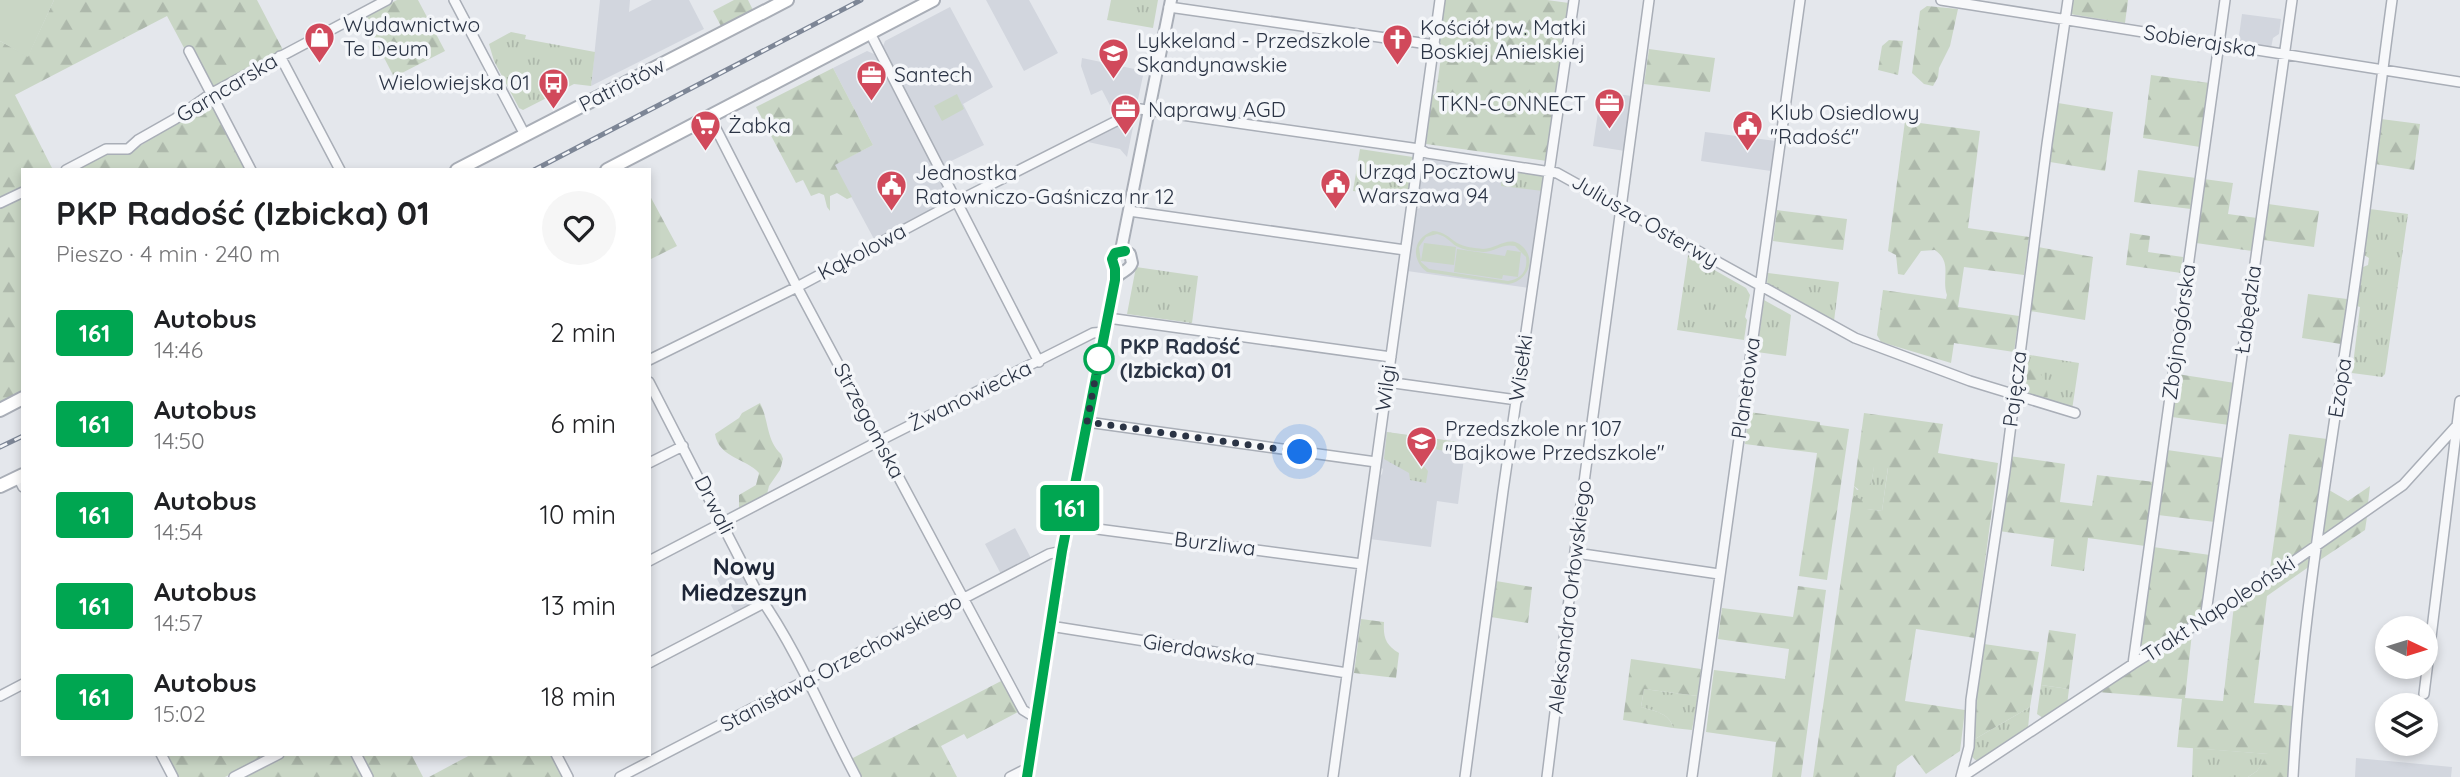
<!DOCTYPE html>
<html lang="pl">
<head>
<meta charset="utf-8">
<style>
	:root { --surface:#fff; --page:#f6f6f6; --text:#202124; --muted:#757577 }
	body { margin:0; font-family:Quicksand,sans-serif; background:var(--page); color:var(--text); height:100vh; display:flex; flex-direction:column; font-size:26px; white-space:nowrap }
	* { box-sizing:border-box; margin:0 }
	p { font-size:23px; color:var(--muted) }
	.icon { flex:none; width:38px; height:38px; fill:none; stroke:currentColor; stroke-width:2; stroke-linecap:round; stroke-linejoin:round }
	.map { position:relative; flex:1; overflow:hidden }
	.panel { position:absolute; left:21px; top:168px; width:630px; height:588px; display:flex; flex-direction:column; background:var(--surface); border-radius:0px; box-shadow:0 4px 10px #0003 }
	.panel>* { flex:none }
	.badge { padding:0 14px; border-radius:5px; font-size:24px; line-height:46px }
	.needle { width:46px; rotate:94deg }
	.tools { position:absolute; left:2375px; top:616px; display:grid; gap:14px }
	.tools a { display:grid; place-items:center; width:63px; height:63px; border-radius:50%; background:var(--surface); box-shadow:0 4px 10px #0003; font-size:35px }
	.you { position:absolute; width:35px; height:35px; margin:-18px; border:5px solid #fff; border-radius:50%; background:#1a73e8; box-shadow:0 0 0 10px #1a73e833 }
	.map>.badge { position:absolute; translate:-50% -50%; box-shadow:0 0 0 4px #fff }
	.round { display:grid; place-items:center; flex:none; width:74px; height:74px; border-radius:37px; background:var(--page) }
	.headline { display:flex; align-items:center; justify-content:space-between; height:119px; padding:0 35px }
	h1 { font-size:33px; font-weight:800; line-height:52px }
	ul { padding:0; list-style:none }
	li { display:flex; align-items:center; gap:21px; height:91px; padding:0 35px }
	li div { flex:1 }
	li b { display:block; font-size:26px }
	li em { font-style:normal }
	li .badge { min-width:77px; font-weight:700; text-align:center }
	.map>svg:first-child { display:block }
	.built { fill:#d2d6de }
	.grass { fill:url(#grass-tufts) }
	.forest { fill:url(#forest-firs) }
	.garden { fill:#c9d6c5; fill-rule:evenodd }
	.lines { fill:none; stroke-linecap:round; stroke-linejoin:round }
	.minor-casing { stroke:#a9aeb7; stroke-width:12 }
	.tertiary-casing { stroke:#a9aeb7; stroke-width:14 }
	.secondary-casing { stroke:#a9aeb7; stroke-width:16 }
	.minor { stroke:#f7f8fa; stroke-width:9 }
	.tertiary { stroke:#f7f8fa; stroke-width:10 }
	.secondary { stroke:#fff; stroke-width:12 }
	.rail-casing { stroke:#7d8696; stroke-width:5 }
	.rail { stroke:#f4f6f9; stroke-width:2.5; stroke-dasharray:8; stroke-linecap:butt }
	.line-casing { stroke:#fff; stroke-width:16 }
	.line { stroke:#00a651; stroke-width:10 }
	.walk { stroke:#2b3445; stroke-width:7; stroke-dasharray:0 12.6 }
	.stop-dot { fill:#fff; stroke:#00a651; stroke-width:3.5 }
	.labels { text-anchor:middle; stroke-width:7; stroke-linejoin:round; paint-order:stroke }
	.poi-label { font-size:21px; fill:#2b3445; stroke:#f4f6f9; text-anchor:start }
	.street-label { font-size:21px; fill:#2b3445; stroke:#f4f6f9 }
	.stop-label { font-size:21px; font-weight:bold; fill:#2b3445; stroke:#f4f6f9; text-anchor:start }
	.neighbourhood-label { font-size:23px; font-weight:bold; fill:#1d2536; stroke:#f4f6f9 }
</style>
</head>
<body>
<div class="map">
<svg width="2460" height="777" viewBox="0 0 2460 777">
	<defs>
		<pattern id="grass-tufts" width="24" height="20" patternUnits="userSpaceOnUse" patternTransform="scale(1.75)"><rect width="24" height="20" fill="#c9d6c5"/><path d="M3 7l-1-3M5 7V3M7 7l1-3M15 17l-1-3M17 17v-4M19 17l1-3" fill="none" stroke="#adb8ab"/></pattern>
		<pattern id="forest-firs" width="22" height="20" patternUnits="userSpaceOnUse" patternTransform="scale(1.75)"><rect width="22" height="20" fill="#c9d6c5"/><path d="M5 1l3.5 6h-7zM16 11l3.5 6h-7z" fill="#adb8ab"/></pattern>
	</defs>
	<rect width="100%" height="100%" fill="#e4e7ec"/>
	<path class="built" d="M600,0H630L629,12L652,0H689L704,29L591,86Z
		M986,0H1029L1058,53L1024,71Z
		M950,7L993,87L963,104L984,145L943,165L882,49L885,41Z
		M2242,14L2281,19L2279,34L2273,38L2271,48L2238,43Z
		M867,51L874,54L949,197L947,201L874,239L834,165L873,145L833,68Z
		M1082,58L1144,71L1137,104L1115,115L1102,90L1091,95L1081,66Z
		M1601,92L1632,96L1625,151L1593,146Z
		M1129,119L1134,122L1127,157L1120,149L1088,142Z
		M1705,132L1776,141L1771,171L1701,161Z
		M1423,159L1545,176L1530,288L1407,271L1417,209L1420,208L1421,199L1418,196Z
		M1385,432L1466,443L1458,504L1437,501L1431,547L1370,539L1379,477L1382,474L1383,469L1380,467Z
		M1015,528L1032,560L1002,576L985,544Z
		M739,566L758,601L735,613L716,577Z
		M2356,758L2452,767L2451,777H2355Z"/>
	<path class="grass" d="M1111,0H1158L1153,28L1107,20Z
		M511,32L526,35L525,39L595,52L591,86L574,84L523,110L519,108L494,61L489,44Z
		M1360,149L1413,157L1407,198L1353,191Z
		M1503,170L1545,176L1543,191L1501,186Z
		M2370,209L2408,214L2385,374L2382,377L2352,373L2360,307L2357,306L2363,267L2368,265L2369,258L2364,255Z
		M1688,255L1746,288L1750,295L1745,317L1747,320L1744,340L1677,330Z
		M1136,267L1198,276L1192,323L1127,314Z
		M1768,273L1839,282L1834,321L1767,283Z
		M1764,300L1791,315L1786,356L1757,352Z
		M2024,354L2079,363L2072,410L2048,402C2048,388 2036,366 2023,361Z
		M1387,432L1466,443L1465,455L1424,447L1422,464L1428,471L1426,483L1410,480L1409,473L1384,459Z
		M1874,466L1888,467L1882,511L1866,509L1853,495L1854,486L1857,490L1871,485Z
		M2041,685L2069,689L2067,705L2043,718L2037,714Z
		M1644,689L1698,696L1692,730L1673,728C1670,713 1654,711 1641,707Z
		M2030,707L2028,728L1978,761C1968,758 1971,746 1971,738L1975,739Z
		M2193,748L2269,754L2257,771L2248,777H2192Z"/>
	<path class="forest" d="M54,0H257L283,50L207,91L167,16L15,95L53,170H23V390L0,402V41L28,56Z
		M397,0H418L445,51L394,77L363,17Z
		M734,0H748L753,10L721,26L713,11Z
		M1445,0H1547L1569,3L1547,161L1426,144L1432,96L1436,93L1442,50L1438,45Z
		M2072,0H2128L2125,23L2070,14Z
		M1927,6L1958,9L1950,46L1939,68L1938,77L1933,86L1924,84L1912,73L1920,11Z
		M1889,40L1903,41L1898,75L1878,70L1882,46Z
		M1649,49L1715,58L1710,92L1644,84Z
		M833,68L873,145L835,165L852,197L847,199L837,193L830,196V211L827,207L824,195L819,193L811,196L803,180L796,183L756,107Z
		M2151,75L2209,83L2200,147L2143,138Z
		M211,101L247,170H73L106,154L132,151Z
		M2058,103L2113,112L2105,171L2050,162Z
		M2381,119L2420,124L2414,170L2375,164Z
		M1905,121L1980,131L1968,228L2029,237L2024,275L1964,267L1958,307L2019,316L2014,352L1954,343L1951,363L1881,342L1877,335L1883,290L1946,299L1947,295C1941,278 1953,263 1935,250L1921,251L1904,275L1898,274L1896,255L1888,251Z
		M2138,170L2196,178L2191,209L2134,202Z
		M2204,179L2233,183L2228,214L2257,218L2252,251L2196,243Z
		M649,194L677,246L649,260Z
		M2268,204L2319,211L2314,247L2263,240Z
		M1777,210L1847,219L1843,250L1773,241Z
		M2130,233L2150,236L2148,252L2183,257L2181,273L2126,265Z
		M2038,247L2093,257L2085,320L2030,311Z
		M2308,294L2347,299L2341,344L2302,338Z
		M2023,361C2042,368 2048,383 2048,402L2018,394Z
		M2177,374L2235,383L2229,425L2172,417Z
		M760,403C769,420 766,440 781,454L783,459L780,470L769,486L767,494L739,508V495L756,485L759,473C746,458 719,458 715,434L739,418L742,413Z
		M1749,412L1820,422V425L1849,429L1827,580L1799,576L1817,453L1745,444Z
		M1864,413L1943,424L1938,453L1998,463L1975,638L1916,629L1905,701L1965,710L1960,751L1926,774L1912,755L1897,766L1895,777H1813L1853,495L1867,503V509L1882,511L1888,468L1874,467L1871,485L1863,493L1854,486Z
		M2289,434L2327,439L2313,542L2269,576Z
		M2167,450L2224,458L2215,522L2158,515Z
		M2009,456L2065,464L2060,502L2092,506L2097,475L2154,482L2145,546L2088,538L2084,571L2051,566L2054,539L1999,531Z
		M2370,486L2368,503L2323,535L2329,490L2348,501Z
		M2367,517L2365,530L2320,560L2321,549Z
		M2153,547L2210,555L2201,619L2138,659Z
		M2311,556L2310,566L2267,596L2254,703L2294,706L2288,777H2248L2257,771L2268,754L2177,747L2182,699L2098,692L2192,633L2185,698L2223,701L2234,605Z
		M1496,581L1532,587L1528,623L1491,617Z
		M1798,586L1826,590L1801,777H1772L1776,742L1706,732L1714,670L1785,679L1789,649L1718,639L1722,608L1793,617Z
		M1361,619L1384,622C1383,638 1386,645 1399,653L1396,678L1354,673Z
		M2049,630L2076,634L2069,689L2041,685Z
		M1984,644L2039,652L2030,707L1975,739L1971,738Z
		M1631,659L1701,669L1698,696L1644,689L1641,707C1654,711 1670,713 1673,728L1623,720Z
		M1003,680L1020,711L967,739L964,734L941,746L957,777H860L851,759Z
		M166,754H271L225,777H178Z
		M286,754H353L365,777H242Z
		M359,754H411L423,777H371Z
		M472,754H553L565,777H429Z"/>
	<path class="garden" d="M0,0H54L28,57L0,41Z
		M957,94L964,109L942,121L934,106Z
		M1433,231C1445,232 1448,237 1457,243C1464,247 1475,248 1483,249C1498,249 1510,233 1524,248C1537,263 1525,282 1508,284L1427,272C1410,259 1413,238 1433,231ZM1437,234C1446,236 1449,241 1456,246C1463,250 1474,251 1483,252C1495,252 1502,243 1515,246L1526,257C1528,271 1521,279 1508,281L1429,269L1421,262L1419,247L1426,237Z
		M1424,243L1456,247L1454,265L1421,261Z
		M1457,249L1505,256L1507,250L1521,252L1518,277L1503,275L1502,279L1454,272Z"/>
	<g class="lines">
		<defs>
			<path id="minor" d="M454,0L525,135
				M1941,0L2460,82
				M1169,7L1435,45
				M870,33L1039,362
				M189,51L251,170
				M280,56L340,170
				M710,117L797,287L1023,710L1036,718
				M66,170L106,149H128L138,140L175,119L212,93L387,0
				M0,203L23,192
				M1129,211L1405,250
				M1108,318L1391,357
				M649,360L797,287L956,202L1140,109L1419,149L1427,153L1557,173L1855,338L1970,381L2075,413
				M649,382L759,596C798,651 824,717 856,777
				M1387,382L1517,400
				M1087,422L1376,462
				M649,463L683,446
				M18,477L23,487
				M1067,525L1362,564
				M1576,553L1719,574
				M649,561L879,441L1093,333L1105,332
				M2205,620L2292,0
				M1050,626L1347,673
				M649,663L764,603
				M2133,664L2225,0
				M2424,694L2460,401
				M0,696L23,684
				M161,754L173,777
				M356,754L368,777
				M556,754L568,777
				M234,777L279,754
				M620,777L1049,554L1062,551
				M1010,777L1028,768
				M1333,777L1440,0
				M1465,777L1503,491L1574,0
				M1547,777L1578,527L1649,0
				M1692,777L1800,0
				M1961,777L1969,747L1971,700L2005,471L2047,144L2068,0
				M1962,777L2133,664L2260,585L2403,485L2460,422
				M2293,777C2301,627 2326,479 2348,331C2365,221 2377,110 2392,0"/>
			<path id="tertiary" d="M1121,250L1171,0
				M1115,280C1119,271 1129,272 1132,263L1130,254L1121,250
				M1027,777L1067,525L1115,280V269L1112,259L1115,253L1121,250"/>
			<path id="secondary" d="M457,170L787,0
				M607,170L933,0
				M0,410L23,398
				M0,486L23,475"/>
		</defs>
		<use href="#minor" class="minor-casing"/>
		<use href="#tertiary" class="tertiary-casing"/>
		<use href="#secondary" class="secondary-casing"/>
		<use href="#minor" class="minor"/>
		<use href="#tertiary" class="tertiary"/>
		<use href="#secondary" class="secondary"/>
		<defs>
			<path id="rail" d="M534,170L861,0
				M0,447L23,436"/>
		</defs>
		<use href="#rail" class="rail-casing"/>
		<use href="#rail" class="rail"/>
	</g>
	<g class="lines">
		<defs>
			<path id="line" d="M1027,777L1062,551L1115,280V269L1112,259L1115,253L1125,251"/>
		</defs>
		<use href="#line" class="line-casing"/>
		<use href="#line" class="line"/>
		<path class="walk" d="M1099,359L1087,422L1300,452"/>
	</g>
	<defs>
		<symbol id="shop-pin" viewBox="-11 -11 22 30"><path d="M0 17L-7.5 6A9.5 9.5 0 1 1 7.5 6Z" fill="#d1495b" stroke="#f4f6f9"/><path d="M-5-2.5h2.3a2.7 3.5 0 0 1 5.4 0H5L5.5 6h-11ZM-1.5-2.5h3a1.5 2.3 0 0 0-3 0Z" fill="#fff"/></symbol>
		<symbol id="church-pin" viewBox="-11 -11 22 30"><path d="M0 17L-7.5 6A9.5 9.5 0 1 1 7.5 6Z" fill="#d1495b" stroke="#f4f6f9"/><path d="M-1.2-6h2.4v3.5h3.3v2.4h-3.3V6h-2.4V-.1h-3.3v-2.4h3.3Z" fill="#fff"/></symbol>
		<symbol id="school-pin" viewBox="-11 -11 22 30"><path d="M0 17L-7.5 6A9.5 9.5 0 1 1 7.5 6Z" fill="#d1495b" stroke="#f4f6f9"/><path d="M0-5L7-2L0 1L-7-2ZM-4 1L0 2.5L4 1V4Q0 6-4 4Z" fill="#fff"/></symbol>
		<symbol id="office-pin" viewBox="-11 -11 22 30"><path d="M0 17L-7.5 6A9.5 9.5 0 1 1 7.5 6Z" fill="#d1495b" stroke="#f4f6f9"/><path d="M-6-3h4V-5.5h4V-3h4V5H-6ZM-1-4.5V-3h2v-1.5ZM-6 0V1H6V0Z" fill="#fff"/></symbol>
		<symbol id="bus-pin" viewBox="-11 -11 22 30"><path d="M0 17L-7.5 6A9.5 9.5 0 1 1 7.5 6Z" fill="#d1495b" stroke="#f4f6f9"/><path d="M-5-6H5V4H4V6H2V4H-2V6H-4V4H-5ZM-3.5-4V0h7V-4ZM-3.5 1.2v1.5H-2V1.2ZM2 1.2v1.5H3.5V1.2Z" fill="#fff"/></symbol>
		<symbol id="civic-pin" viewBox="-11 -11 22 30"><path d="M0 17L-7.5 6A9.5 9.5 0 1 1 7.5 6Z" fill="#d1495b" stroke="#f4f6f9"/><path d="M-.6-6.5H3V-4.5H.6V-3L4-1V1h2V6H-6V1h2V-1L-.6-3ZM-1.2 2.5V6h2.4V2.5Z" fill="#fff"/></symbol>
		<symbol id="supermarket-pin" viewBox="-11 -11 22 30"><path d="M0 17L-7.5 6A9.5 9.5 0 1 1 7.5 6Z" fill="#d1495b" stroke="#f4f6f9"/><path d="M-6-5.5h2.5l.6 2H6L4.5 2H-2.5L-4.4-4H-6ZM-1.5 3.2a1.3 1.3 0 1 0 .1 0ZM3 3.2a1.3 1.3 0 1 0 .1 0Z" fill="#fff"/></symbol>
	</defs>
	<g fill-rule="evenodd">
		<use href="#shop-pin" x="302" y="20" width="35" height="47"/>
		<use href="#church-pin" x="1380" y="22" width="35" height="47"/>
		<use href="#school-pin" x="1096" y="36" width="35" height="47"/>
		<use href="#office-pin" x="854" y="58" width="35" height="47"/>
		<use href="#bus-pin" x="536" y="66" width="35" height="47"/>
		<use href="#office-pin" x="1592" y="86" width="35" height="47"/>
		<use href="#office-pin" x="1108" y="92" width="35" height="47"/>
		<use href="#civic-pin" x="1730" y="108" width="35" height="47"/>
		<use href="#supermarket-pin" x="688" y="108" width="35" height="47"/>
		<use href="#civic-pin" x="1318" y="166" width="35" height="47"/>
		<use href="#civic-pin" x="874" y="168" width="35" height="47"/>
		<use href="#school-pin" x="1404" y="424" width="35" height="47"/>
	</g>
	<circle class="stop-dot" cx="1099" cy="359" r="14"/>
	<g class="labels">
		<g class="poi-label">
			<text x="343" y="32">Wydawnictwo<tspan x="343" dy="24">Te Deum</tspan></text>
			<text x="1420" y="35">Kościół pw. Matki<tspan x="1420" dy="24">Boskiej Anielskiej</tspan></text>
			<text x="1137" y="48">Lykkeland - Przedszkole<tspan x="1137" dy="24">Skandynawskie</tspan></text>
			<text x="894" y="82">Santech</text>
			<text x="530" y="90" text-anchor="end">Wielowiejska 01</text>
			<text x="1586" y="111" text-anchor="end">TKN-CONNECT</text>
			<text x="1148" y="117">Naprawy AGD</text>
			<text x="1770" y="120">Klub Osiedlowy<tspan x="1770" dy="24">"Radość"</tspan></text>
			<text x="728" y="133">Żabka</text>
			<text x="1358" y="179">Urząd Pocztowy<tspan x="1358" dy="24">Warszawa 94</tspan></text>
			<text x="915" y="180">Jednostka<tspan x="915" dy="24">Ratowniczo-Gaśnicza nr 12</tspan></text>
			<text x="1445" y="436">Przedszkole nr 107<tspan x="1445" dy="24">"Bajkowe Przedszkole"</tspan></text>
		</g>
		<g class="street-label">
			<text transform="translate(2200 41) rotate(9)" y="7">Sobierajska</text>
			<text transform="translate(622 85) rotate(-27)" y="7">Patriotów</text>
			<text transform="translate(227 88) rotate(-31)" y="7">Garncarska</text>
			<text transform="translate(1645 221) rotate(30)" y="7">Juliusza Osterwy</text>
			<text transform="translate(862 252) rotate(-28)" y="7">Kąkolowa</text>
			<text transform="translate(2248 310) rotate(-82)" y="7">Łabędzia</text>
			<text transform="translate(2179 332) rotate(-82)" y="7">Zbójnogórska</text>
			<text transform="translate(1521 368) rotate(-82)" y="7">Wisełki</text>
			<text transform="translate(1386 388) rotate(-82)" y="7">Wilgi</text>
			<text transform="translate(1746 388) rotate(-82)" y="7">Planetowa</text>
			<text transform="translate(2340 388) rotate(-81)" y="7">Ezopa</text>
			<text transform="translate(2015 389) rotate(-83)" y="7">Pajęcza</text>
			<text transform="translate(970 396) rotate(-26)" y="7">Żwanowiecka</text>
			<text transform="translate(869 421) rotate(62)" y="7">Strzegomska</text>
			<text transform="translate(714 505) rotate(63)" y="7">Drwali</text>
			<text transform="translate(1215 544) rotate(7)" y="7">Burzliwa</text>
			<text transform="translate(1570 597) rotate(-83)" y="7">Aleksandra Orłowskiego</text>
			<text transform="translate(2219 609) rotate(-33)" y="7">Trakt Napoleoński</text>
			<text transform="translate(1199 650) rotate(9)" y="7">Gierdawska</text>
			<text transform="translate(841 663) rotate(-28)" y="7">Stanisława Orzechowskiego</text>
		</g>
		<g class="stop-label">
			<text x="1120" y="354">PKP Radość<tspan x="1120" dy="24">(Izbicka) 01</tspan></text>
		</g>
		<g class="neighbourhood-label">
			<text x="744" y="575">Nowy<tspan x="744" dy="26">Miedzeszyn</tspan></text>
		</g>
	</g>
</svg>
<div class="tools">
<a><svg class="needle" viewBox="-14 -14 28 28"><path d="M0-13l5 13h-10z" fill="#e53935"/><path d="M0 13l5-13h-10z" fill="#757577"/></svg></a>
<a><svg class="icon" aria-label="layers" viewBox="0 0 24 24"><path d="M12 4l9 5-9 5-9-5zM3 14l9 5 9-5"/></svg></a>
</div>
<div class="you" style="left:1300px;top:452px"></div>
<b class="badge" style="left:1070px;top:508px;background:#00a651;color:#fff">161</b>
<section class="panel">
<div class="headline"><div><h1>PKP Radość (Izbicka) 01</h1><p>Pieszo · 4 min · 240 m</p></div><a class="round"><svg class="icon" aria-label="heart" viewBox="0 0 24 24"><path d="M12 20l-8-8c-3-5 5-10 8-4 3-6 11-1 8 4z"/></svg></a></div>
<ul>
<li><span class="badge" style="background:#00a651;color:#fff">161</span><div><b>Autobus</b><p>14:46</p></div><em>2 min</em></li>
<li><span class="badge" style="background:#00a651;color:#fff">161</span><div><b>Autobus</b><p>14:50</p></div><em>6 min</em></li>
<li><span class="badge" style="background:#00a651;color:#fff">161</span><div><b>Autobus</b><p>14:54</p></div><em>10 min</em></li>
<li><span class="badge" style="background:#00a651;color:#fff">161</span><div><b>Autobus</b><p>14:57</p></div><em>13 min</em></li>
<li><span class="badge" style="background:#00a651;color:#fff">161</span><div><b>Autobus</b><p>15:02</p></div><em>18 min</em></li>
</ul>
</section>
</div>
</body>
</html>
